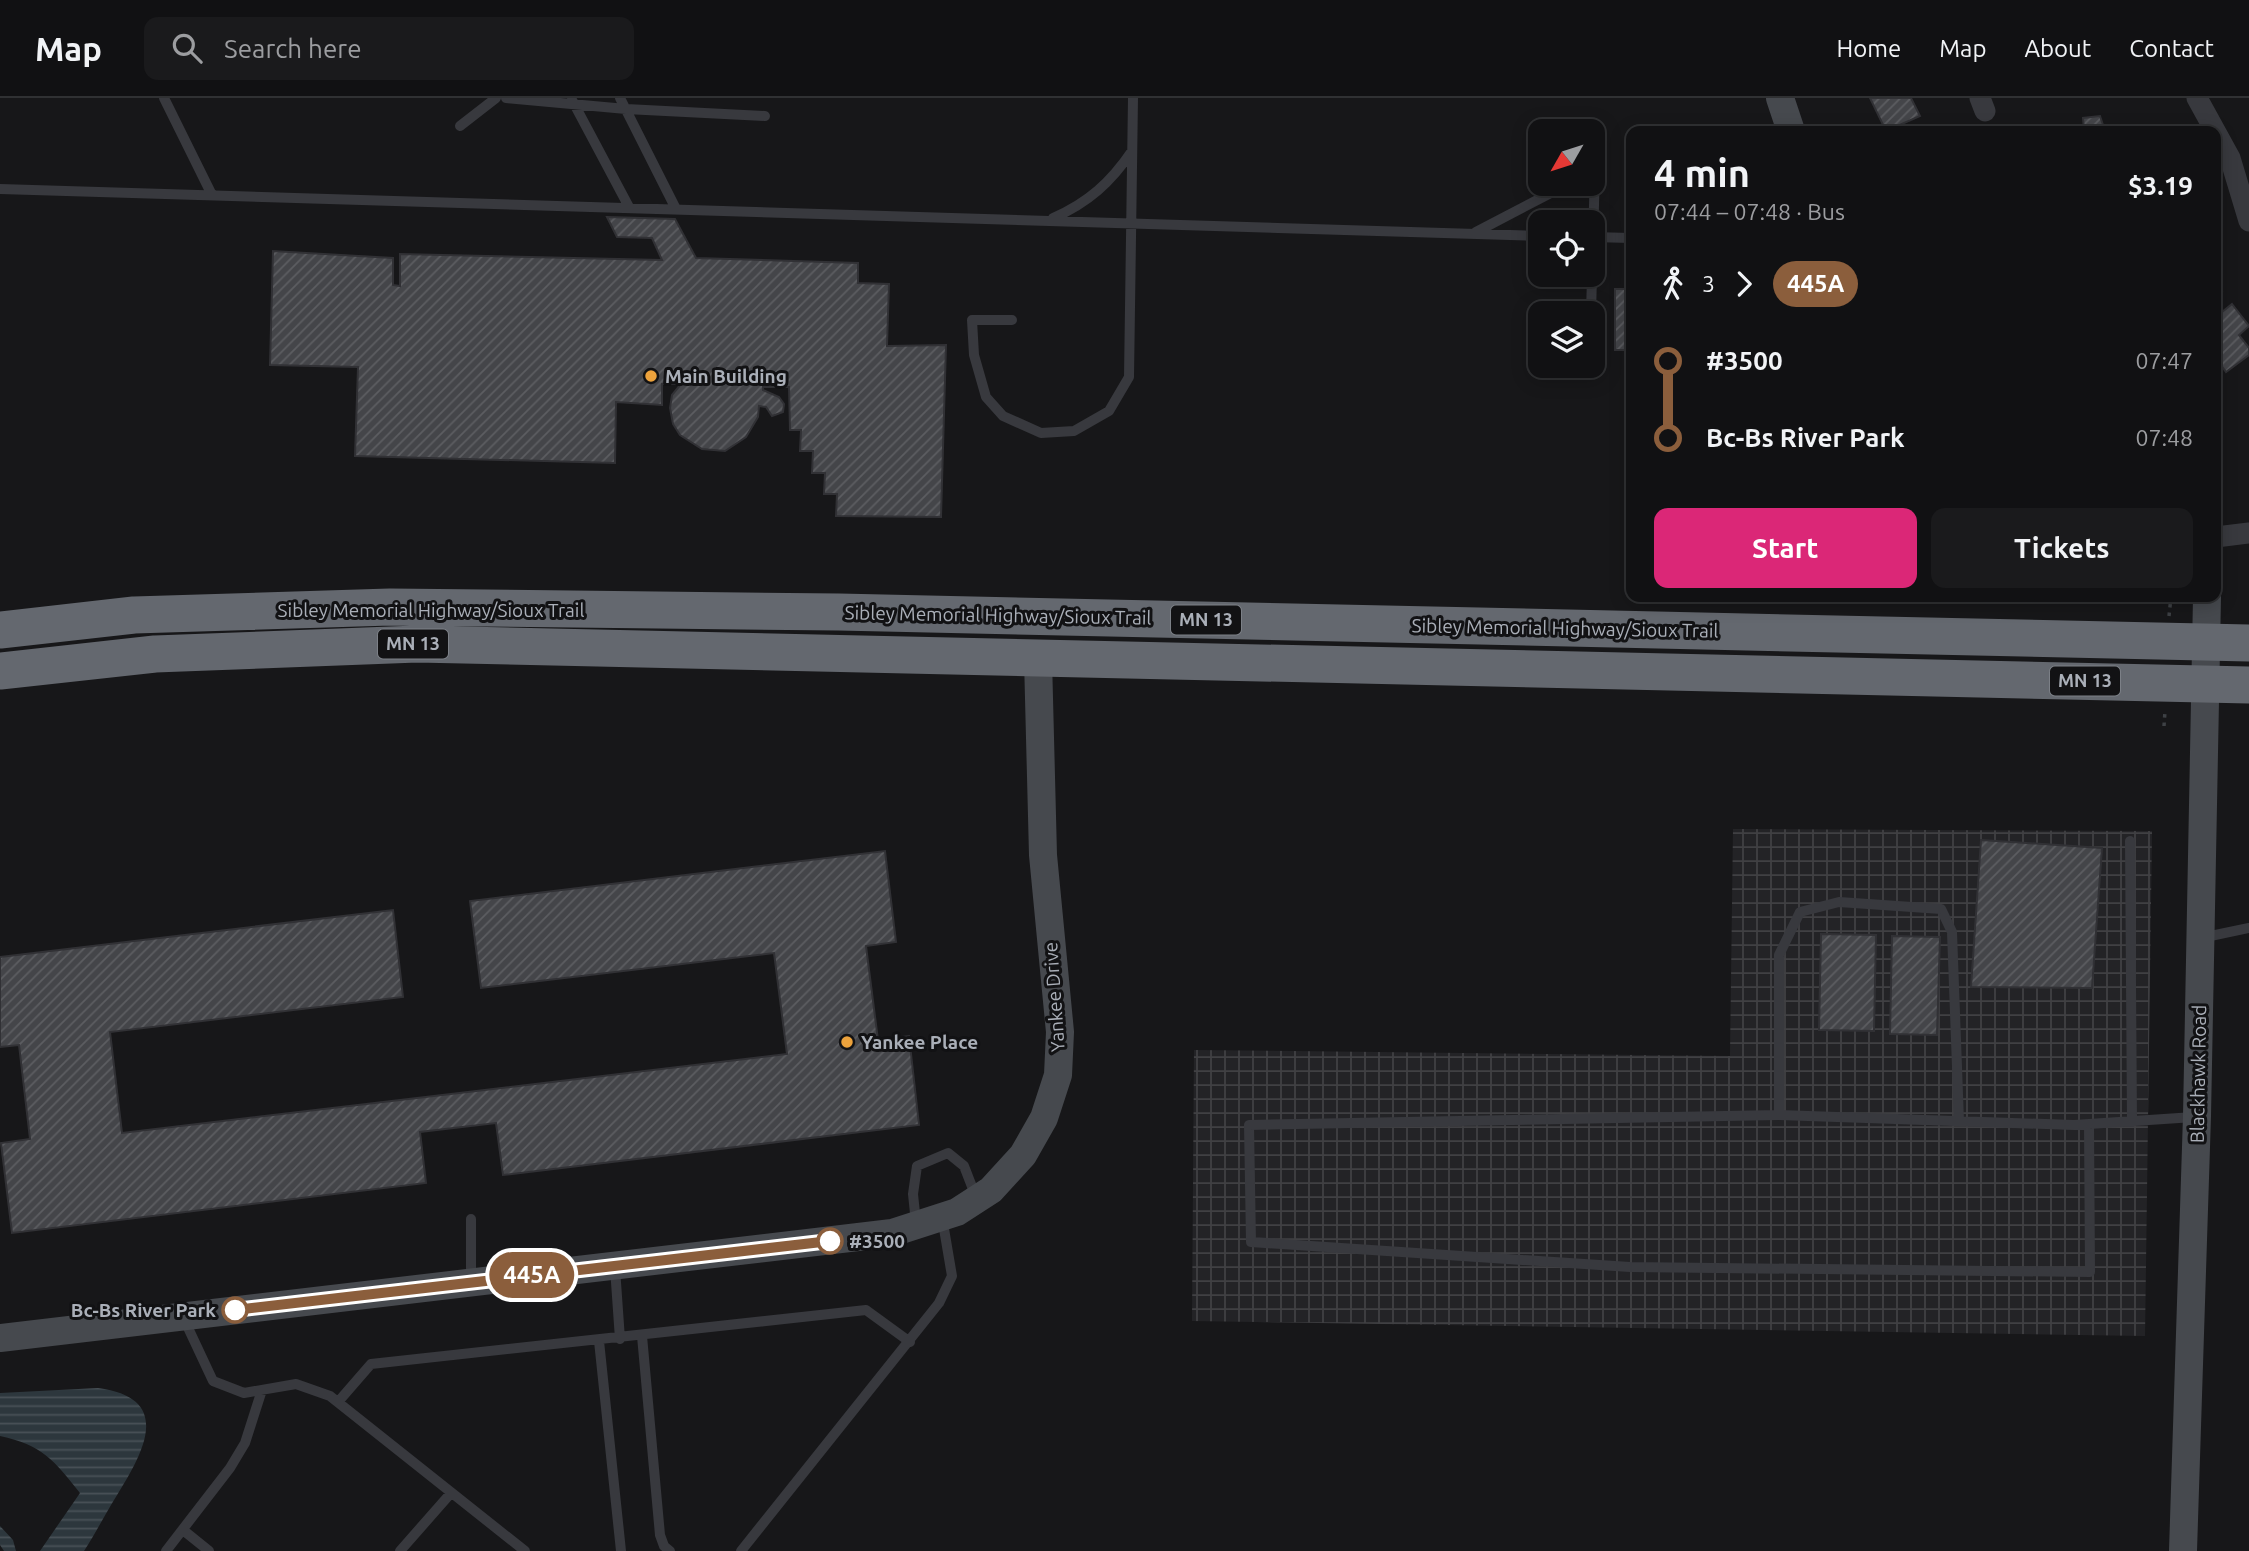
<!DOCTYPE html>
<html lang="en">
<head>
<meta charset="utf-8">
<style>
	:root { --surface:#111113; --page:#1a1a1c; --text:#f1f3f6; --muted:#9c9da0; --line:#303133; --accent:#db2777 }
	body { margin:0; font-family:Ubuntu,sans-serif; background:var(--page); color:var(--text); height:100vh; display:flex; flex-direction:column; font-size:26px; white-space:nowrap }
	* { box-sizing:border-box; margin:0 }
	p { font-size:23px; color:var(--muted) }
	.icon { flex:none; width:38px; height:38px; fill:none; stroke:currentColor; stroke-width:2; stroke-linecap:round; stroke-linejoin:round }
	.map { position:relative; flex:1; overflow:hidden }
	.sheet { position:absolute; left:1626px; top:28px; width:595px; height:476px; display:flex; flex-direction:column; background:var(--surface); border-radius:14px; box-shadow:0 4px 18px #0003,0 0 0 2px var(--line) }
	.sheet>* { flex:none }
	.badge { padding:0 14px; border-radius:23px; font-size:24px; line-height:46px }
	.needle { width:46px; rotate:231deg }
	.tools { position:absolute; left:1528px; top:21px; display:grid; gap:14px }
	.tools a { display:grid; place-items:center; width:77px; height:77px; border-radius:14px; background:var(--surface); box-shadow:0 4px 18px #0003,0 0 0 2px var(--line); font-size:35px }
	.map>.badge { position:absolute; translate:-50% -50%; box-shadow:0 0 0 4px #fff }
	.legs { display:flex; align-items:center; gap:10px; height:77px; padding:0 28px; font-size:23px }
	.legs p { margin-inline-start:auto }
	.summary { display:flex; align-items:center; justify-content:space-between; height:119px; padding:0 28px }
	h1 { font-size:38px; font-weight:600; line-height:52px }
	.button { display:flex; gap:14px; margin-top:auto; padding:14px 28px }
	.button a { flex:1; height:80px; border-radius:14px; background:var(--accent); color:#fff; font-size:28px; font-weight:600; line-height:80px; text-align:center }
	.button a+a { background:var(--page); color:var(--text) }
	ul { padding:0 28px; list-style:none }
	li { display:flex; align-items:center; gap:24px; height:77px; font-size:26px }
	li i { display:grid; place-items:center; width:10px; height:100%; margin:0 9px; background:currentColor }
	li i::after { content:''; width:18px; height:18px; margin:-9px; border:5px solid; border-radius:50%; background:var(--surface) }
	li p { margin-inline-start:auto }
	li:first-child i { background:linear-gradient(#0000 50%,currentColor 0) }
	li:last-child i { background:linear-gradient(currentColor 50%,#0000 0) }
	header { display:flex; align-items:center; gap:42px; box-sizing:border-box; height:98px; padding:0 35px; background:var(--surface); border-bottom:2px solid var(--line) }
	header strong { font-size:33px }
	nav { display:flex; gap:38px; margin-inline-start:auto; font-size:24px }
	.search { width:490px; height:63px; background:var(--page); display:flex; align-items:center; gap:18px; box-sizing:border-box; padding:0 24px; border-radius:14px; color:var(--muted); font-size:26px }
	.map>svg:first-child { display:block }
	.industrial { fill:url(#industrial-grid) }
	.water { fill:url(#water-rules) }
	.building { fill:url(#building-hatch); stroke:#313135; stroke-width:2 }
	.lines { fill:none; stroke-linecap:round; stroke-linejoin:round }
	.path { stroke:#3e4145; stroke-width:3.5; stroke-dasharray:3.5 5; stroke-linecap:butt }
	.lane { stroke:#38393e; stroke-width:10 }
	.street { stroke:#38393e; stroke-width:21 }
	.secondary { stroke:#46494e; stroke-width:28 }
	.highway { stroke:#64686f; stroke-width:37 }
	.line-1-casing { stroke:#fff; stroke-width:16 }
	.line-1 { stroke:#8b5e3c; stroke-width:10 }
	.poi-dot { fill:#eca23c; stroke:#121214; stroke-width:2.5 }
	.stop-1-dot { fill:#fff; stroke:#8b5e3c; stroke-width:3.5 }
	.labels { text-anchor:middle; stroke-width:6; stroke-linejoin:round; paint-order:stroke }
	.shield { fill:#121214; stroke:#7c8087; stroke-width:2 }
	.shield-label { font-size:18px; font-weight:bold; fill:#aaafb8 }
	.poi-label { font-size:19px; font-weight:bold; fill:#aaafb8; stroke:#121214; text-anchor:start }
	.street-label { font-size:19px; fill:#aaafb8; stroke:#121214 }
	.stop-label { font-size:19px; font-weight:bold; fill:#aaafb8; stroke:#121214; text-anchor:start }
</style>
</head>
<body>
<header>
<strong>Map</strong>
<div class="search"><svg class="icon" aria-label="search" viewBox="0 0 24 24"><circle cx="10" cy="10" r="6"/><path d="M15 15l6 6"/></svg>Search here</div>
<nav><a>Home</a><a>Map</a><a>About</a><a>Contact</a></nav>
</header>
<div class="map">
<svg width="2249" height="1453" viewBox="0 0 2249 1453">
	<defs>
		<pattern id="industrial-grid" width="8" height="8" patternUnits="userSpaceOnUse" patternTransform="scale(1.75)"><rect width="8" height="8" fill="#232326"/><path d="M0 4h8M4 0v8" fill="none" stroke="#404043"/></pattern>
		<pattern id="water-rules" width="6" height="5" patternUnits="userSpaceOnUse" patternTransform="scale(1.75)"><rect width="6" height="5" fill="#2d373d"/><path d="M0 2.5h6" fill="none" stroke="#495157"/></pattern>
		<pattern id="building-hatch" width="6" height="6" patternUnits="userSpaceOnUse" patternTransform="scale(1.75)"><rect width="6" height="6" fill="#444549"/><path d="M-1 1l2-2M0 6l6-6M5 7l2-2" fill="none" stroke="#5c5d61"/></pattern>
	</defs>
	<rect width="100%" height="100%" fill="#171719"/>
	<path class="industrial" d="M1733,731L2152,733L2145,1238L1192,1223L1194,952L1730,958Z"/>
	<path class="water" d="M98,1290C181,1301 137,1364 111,1407C102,1422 94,1438 84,1453H40L80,1395C54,1362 42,1347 0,1338V1295Z
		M0,1428L13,1442L16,1453H4L0,1447Z"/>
	<path class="building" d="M1870,0H1911L1920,18L1886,33Z
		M2100,18L2105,33H2084L2083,20Z
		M607,119L675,121L696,160L858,165V185L889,186L887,248L946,247L941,419L836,418L837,396H824L825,375H812L813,353H800L801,332H790L789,289H763V292L779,299L784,306L783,314L772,318L766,309L759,308L758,319L746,339L725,353L702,351L680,337L673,326L670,310L672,297L681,286H662V307L616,304L615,365L355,358L358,269L270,267L273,153L393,160V187L400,188V156L662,162L652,140L617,139Z
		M2216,177L2222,193L2216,196Z
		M1615,191H1631V252H1615Z
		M2232,206L2249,228L2239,237L2249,250V257L2226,274L2216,260V219Z
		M1981,742L2102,750L2092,890L1971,889Z
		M885,753L896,844L866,848L878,942L909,938L919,1027L503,1077L496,1025L420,1034L426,1085L12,1135L1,1045L30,1041L19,947L0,949V859L393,812L403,899L110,934L122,1035L787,956L774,855L481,890L470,803Z
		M1821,836L1876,837L1874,933L1819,932Z
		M1892,838L1940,839L1937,937L1890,936Z"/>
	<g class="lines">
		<path class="path" d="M2169,518L2171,499
			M2164,628L2165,613"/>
		<path class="lane" d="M164,0L212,97
			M506,0L626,11L765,18
			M620,0L676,111
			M572,2L629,109
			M460,28L496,0
			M0,91L1540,138
			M1053,120C1088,105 1111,84 1132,53
			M1476,134L1568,86
			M1592,139L1631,140
			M1591,215L1595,71L1592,73
			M1012,222H972L974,257L986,299L1003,318L1041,335L1074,333L1109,313L1129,279L1133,0
			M2130,743L2132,1024
			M2201,840L2249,830
			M1779,1017L1249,1027L1251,1144L1630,1169L2090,1174L2089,1027
			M1959,1023L1952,834L1941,811L1839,804L1800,814L1779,857V1017L2074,1027L2194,1019
			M471,1121V1182
			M916,1125L913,1096L917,1068L948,1055L964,1068L976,1099
			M615,1170L620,1241
			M183,1219L213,1283L244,1295L296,1286L330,1298L525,1453
			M642,1238L660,1437L664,1448L670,1453
			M599,1243L621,1453
			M338,1304L371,1266L866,1212L910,1244
			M183,1432L209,1453
			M166,1453L230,1370L245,1345L262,1292
			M400,1453L451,1395
			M741,1453L939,1205L952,1178L942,1119"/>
		<path class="street" d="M1980,0L1985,13
			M2197,0L2230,60L2249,123
			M2216,439L2249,435"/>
		<path class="secondary" d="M1780,0L1791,33
			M0,1240L892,1135L957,1114L991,1092L1023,1057L1044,1020L1058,977L1060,934L1043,757L1038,561
			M2183,1453L2197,1018L2207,499"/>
		<path class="highway" d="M0,532L134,517L390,509L839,514L2249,545
			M0,573L155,556L417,546L2249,587"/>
	</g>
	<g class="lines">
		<defs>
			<path id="line-1" d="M235,1212L830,1143"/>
		</defs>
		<use href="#line-1" class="line-1-casing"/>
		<use href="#line-1" class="line-1"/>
	</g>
	<g class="poi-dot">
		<circle cx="651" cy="278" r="7"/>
		<circle cx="847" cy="944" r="7"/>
	</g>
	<g class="stop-1-dot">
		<circle cx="830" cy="1143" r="12"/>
		<circle cx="235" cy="1212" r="12"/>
	</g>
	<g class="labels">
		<g class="shield">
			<rect x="1171" y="507.5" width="70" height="29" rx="5"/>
			<rect x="378" y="531.5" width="70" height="29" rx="5"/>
			<rect x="2050" y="568.5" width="70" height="29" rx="5"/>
		</g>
		<g class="shield-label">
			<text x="1206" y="528">MN 13</text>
			<text x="413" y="552">MN 13</text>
			<text x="2085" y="589">MN 13</text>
		</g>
		<g class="poi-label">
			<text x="665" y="285">Main Building</text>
			<text x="861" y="951">Yankee Place</text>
		</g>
		<g class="street-label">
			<text x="431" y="519">Sibley Memorial Highway/Sioux Trail</text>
			<text transform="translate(998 517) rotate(1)" y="7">Sibley Memorial Highway/Sioux Trail</text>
			<text transform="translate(1565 530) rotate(1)" y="7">Sibley Memorial Highway/Sioux Trail</text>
			<text transform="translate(1054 899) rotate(-94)" y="7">Yankee Drive</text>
			<text transform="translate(2198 976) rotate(-89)" y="7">Blackhawk Road</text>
		</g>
		<g class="stop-label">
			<text x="849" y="1150">#3500</text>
			<text x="216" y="1219" text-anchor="end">Bc-Bs River Park</text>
		</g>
	</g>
</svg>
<div class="tools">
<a><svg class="needle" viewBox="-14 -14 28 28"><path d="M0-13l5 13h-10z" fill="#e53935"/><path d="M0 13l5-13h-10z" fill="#9c9da0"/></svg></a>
<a><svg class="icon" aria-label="locate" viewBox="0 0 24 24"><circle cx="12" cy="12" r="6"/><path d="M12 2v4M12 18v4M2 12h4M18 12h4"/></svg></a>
<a><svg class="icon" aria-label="layers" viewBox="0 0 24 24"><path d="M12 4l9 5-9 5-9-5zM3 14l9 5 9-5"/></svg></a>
</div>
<b class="badge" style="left:532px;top:1177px;background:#8b5e3c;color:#fff">445A</b>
<section class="sheet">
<div class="summary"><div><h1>4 min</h1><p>07:44 – 07:48 · Bus</p></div><b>$3.19</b></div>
<div class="legs"><svg class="icon" aria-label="walk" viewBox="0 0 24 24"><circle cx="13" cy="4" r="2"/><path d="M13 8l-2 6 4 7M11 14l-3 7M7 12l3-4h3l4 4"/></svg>3<svg class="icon" aria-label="forward" viewBox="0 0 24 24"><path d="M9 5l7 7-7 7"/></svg><b class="badge" style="background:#8b5e3c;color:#fff">445A</b></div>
<ul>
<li><i style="color:#8b5e3c"></i><b>#3500</b><p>07:47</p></li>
<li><i style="color:#8b5e3c"></i><b>Bc-Bs River Park</b><p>07:48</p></li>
</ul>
<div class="button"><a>Start</a><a>Tickets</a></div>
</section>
</div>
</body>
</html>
